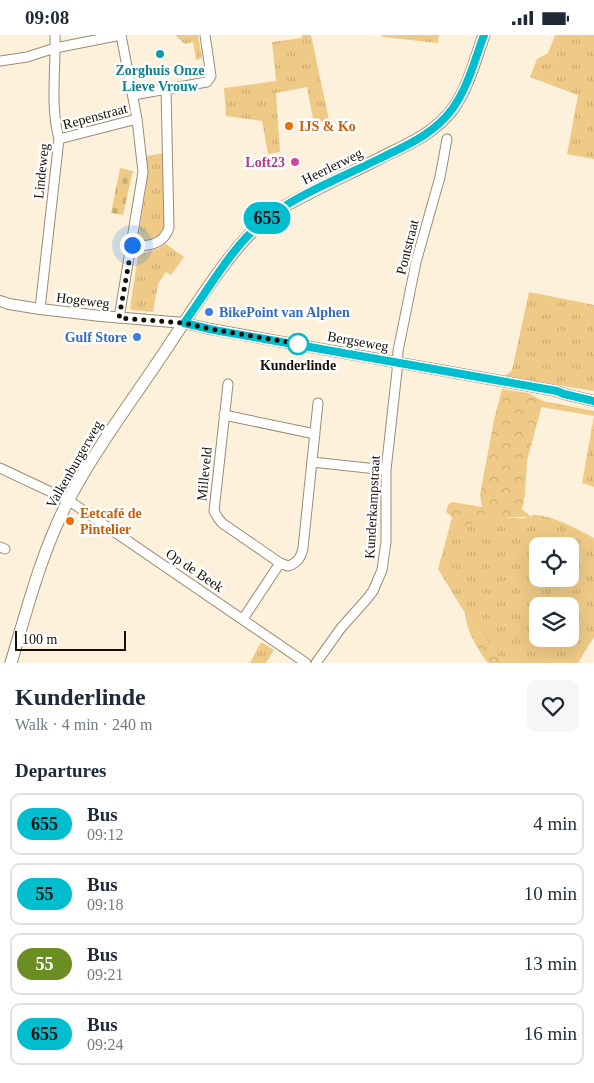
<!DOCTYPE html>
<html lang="en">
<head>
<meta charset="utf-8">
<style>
	:root { --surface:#fff; --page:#f6f6f7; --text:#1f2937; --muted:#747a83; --line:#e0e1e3 }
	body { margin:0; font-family:Georgia,serif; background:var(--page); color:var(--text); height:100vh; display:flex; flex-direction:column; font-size:19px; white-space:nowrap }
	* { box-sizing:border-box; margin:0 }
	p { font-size:16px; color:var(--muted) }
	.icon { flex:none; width:28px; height:28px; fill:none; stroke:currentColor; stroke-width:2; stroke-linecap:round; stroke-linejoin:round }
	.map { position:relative; height:628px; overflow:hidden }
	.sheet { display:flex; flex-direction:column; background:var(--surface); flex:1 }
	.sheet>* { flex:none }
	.badge { padding:0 10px; border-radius:16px; font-size:18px; line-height:32px }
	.buttons { position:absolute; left:529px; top:502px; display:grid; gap:10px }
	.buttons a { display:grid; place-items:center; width:50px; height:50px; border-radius:10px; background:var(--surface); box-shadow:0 5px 20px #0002; font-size:25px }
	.scale { position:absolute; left:15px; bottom:12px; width:111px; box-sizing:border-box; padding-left:5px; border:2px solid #150f07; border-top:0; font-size:14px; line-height:18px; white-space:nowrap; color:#150f07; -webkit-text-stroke:4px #fff; paint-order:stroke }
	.you { position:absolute; width:25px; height:25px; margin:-12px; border:4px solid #fff; border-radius:50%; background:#1a73e8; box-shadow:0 0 0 8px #1a73e833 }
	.map>.badge { position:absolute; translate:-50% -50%; box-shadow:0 0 0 2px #fff }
	h2 { padding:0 15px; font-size:19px; line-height:45px }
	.round { display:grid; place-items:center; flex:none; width:52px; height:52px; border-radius:10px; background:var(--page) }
	.overview { display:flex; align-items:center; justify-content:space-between; height:85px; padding:0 15px }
	h1 { font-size:24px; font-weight:600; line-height:38px }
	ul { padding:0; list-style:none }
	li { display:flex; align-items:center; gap:15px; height:62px; margin:0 10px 8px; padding:0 5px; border:2px solid var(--line); border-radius:10px }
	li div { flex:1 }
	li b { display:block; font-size:19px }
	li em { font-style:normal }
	li .badge { min-width:55px; font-weight:700; text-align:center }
	.status { display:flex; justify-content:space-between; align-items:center; height:35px; padding:0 25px; background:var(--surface); direction:ltr }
	.status svg { height:14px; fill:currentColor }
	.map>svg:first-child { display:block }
	.grass { fill:url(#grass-tufts); fill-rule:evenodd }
	.forest { fill:url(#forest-crowns) }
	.cemetery { fill:url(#cemetery-stones) }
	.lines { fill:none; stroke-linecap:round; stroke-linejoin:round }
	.minor-casing { stroke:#9b8d74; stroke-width:11 }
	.tertiary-casing { stroke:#9b8d74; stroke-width:12 }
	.secondary-casing { stroke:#9b8d74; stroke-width:13 }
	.minor { stroke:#fff; stroke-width:9 }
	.tertiary { stroke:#fff; stroke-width:10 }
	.secondary { stroke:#fff; stroke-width:11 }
	.line-casing { stroke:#fff; stroke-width:11 }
	.line { stroke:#00becd; stroke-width:8 }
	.walk { stroke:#150f07; stroke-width:5; stroke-dasharray:0 9 }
	.culture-dot { fill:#0f9aa8; stroke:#fff; stroke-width:2 }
	.food-dot { fill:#e8710a; stroke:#fff; stroke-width:2 }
	.hotel-dot { fill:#d1479c; stroke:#fff; stroke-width:2 }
	.shop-dot { fill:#3f7fe0; stroke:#fff; stroke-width:2 }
	.stop-dot { fill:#fff; stroke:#00becd; stroke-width:2.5 }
	.labels { text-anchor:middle; stroke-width:5; stroke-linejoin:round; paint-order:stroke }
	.culture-label { font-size:14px; font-weight:bold; fill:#0d838f; stroke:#fff }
	.street-label { font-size:14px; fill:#150f07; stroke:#fff }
	.food-label { font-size:14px; font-weight:bold; fill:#c56008; stroke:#fff; text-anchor:start }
	.hotel-label { font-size:14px; font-weight:bold; fill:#b23c85; stroke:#fff; text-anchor:end }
	.shop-label { font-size:14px; font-weight:bold; fill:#366cbe; stroke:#fff; text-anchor:start }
	.stop-label { font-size:14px; font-weight:bold; fill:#150f07; stroke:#fff }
</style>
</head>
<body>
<div class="status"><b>09:08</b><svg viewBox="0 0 49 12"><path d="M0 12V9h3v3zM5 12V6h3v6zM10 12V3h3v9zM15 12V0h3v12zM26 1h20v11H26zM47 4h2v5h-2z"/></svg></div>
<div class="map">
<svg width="594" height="628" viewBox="0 0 594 628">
	<defs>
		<pattern id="grass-tufts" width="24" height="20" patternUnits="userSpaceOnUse" patternTransform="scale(1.25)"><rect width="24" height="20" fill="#efca87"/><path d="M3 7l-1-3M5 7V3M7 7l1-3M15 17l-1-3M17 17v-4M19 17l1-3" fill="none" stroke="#ccac73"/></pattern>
		<pattern id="forest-crowns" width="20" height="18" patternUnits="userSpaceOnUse" patternTransform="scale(1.25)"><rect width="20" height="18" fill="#efca87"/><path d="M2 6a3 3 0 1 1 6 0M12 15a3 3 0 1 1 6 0" fill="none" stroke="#ccac73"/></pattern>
		<pattern id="cemetery-stones" width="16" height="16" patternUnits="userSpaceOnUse" patternTransform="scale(1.25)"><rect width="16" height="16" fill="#efca87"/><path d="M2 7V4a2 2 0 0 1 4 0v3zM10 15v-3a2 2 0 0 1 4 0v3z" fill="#ccac73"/></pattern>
	</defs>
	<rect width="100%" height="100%" fill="#fdf1dc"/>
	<path class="grass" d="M175,0H198L202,23L196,25L193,7L185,9Z
		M302,0H311L329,85L314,89L307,52L276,58L280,117L268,119L262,86L226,81L224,53L276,46L272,7L302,3Z
		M382,0H439L438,8L382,2Z
		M555,0H594V124L567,119L578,60L530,42L537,24L548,18Z
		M164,118L165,191L162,200L145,207L138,204L147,146V121Z
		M166,209L184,222L171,240L166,237L158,249L153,277L132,275L130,273L138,220L157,214Z
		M529,257L594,270V356L505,341L512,335Z
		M543,366L594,376V452L582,448L594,381L541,372Z
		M533,480C550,479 579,495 594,503V602L578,628H504L468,583L438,534L449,494C466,490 484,483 503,482C512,482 525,486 533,480ZM538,511H570V544H538ZM538,571H570V604H538Z
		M261,607L274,615L266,628H250Z"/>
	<path class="forest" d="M502,354L528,358L543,366L527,426L525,460L522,474L531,482H502L449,494L452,482L446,477L448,470L452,467L482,472L480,460L494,385Z
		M465,577L468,583L504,628H488C477,613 466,596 465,577Z"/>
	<path class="cemetery" d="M120,133L133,136L123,180L111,178Z"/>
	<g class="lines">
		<defs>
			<path id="minor" d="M0,26L27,22L55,13L121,0
				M133,60L207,47L211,41L205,0
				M59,104L137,84
				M132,210C148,212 163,210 169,193L166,54
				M40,274L59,104C50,71 56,34 55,0
				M119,283L143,137L137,84L121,0
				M228,349L214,476L218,483L222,488L280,528L288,531C298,528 301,522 303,513L318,368
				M224,380L315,399
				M312,427L386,435
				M0,433L68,465L306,628
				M0,512L5,514
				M243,584L280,528
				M316,628L341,593L366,565L373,556L382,535L386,507V435L397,336L398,316L416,227L440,142L447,104"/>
			<path id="tertiary" d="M0,266L9,269L40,274L101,281L184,288L210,294L557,356L564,359L594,366"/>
			<path id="secondary" d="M11,628C27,574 42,516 68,466C98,409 138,358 173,304C199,266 228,218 262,187C276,175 292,167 308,159C334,145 362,133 388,119C412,108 436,96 452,75C468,54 475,25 484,0"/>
		</defs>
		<use href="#minor" class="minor-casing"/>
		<use href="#tertiary" class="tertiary-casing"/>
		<use href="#secondary" class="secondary-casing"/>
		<use href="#minor" class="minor"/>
		<use href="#tertiary" class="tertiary"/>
		<use href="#secondary" class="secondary"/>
	</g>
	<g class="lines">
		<defs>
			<path id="line" d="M484,0C475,24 468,52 453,73C436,97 410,109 385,121C345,141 302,157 267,183C233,209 209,254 184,288L214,295L557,356L564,359L594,366"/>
		</defs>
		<use href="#line" class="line-casing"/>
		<use href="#line" class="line"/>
		<path class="walk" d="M132,210L119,283L184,288L210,294L305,310L298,309"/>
	</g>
	<circle class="culture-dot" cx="160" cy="19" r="5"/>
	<g class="food-dot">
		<circle cx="289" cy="91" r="5"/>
		<circle cx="70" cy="486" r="5"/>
	</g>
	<circle class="hotel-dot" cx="295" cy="127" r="5"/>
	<g class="shop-dot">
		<circle cx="209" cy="277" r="5"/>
		<circle cx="137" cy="302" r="5"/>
	</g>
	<circle class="stop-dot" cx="298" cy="309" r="10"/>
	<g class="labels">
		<g class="culture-label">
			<text x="160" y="40">Zorghuis Onze<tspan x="160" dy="16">Lieve Vrouw</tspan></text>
		</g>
		<g class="street-label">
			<text transform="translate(95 81) rotate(-15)" y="5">Repenstraat</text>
			<text transform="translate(332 131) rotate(-26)" y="5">Heerlerweg</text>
			<text transform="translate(41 136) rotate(-84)" y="5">Lindeweg</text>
			<text transform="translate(407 212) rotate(-76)" y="5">Pontstraat</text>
			<text transform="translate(83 265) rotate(7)" y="5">Hogeweg</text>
			<text transform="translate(358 306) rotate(10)" y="5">Bergseweg</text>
			<text transform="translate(74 429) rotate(-60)" y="5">Valkenburgerweg</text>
			<text transform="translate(204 439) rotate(-84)" y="5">Milleveld</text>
			<text transform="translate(372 472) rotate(-87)" y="5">Kunderkampstraat</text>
			<text transform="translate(195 535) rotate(34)" y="5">Op de Beek</text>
		</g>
		<g class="food-label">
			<text x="299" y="96">IJS &amp; Ko</text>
			<text x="80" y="483">Eetcafé de<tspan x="80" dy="16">Pintelier</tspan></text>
		</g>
		<g class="hotel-label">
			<text x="285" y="132">Loft23</text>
		</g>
		<g class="shop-label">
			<text x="219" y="282">BikePoint van Alphen</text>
			<text x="127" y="307" text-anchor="end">Gulf Store</text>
		</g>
		<g class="stop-label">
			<text x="298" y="335">Kunderlinde</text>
		</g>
	</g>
</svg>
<div class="buttons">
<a><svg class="icon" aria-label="locate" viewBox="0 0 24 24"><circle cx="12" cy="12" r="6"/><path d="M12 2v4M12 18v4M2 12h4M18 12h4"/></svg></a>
<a><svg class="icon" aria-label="layers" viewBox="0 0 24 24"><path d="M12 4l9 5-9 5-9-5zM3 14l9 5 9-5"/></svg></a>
</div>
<div class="scale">100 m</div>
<div class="you" style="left:132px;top:210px"></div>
<b class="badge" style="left:267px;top:183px;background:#00becd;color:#111">655</b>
</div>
<section class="sheet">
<div class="overview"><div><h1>Kunderlinde</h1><p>Walk · 4 min · 240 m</p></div><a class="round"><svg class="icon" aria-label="heart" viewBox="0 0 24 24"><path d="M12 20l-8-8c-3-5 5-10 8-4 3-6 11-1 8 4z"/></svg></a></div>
<h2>Departures</h2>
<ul>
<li><span class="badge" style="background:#00becd;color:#111">655</span><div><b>Bus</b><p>09:12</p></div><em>4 min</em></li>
<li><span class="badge" style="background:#00becd;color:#111">55</span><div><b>Bus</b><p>09:18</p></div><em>10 min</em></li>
<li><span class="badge" style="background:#6b8e23;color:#fff">55</span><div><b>Bus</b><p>09:21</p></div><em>13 min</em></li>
<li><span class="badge" style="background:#00becd;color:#111">655</span><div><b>Bus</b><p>09:24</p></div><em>16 min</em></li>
</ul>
</section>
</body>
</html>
